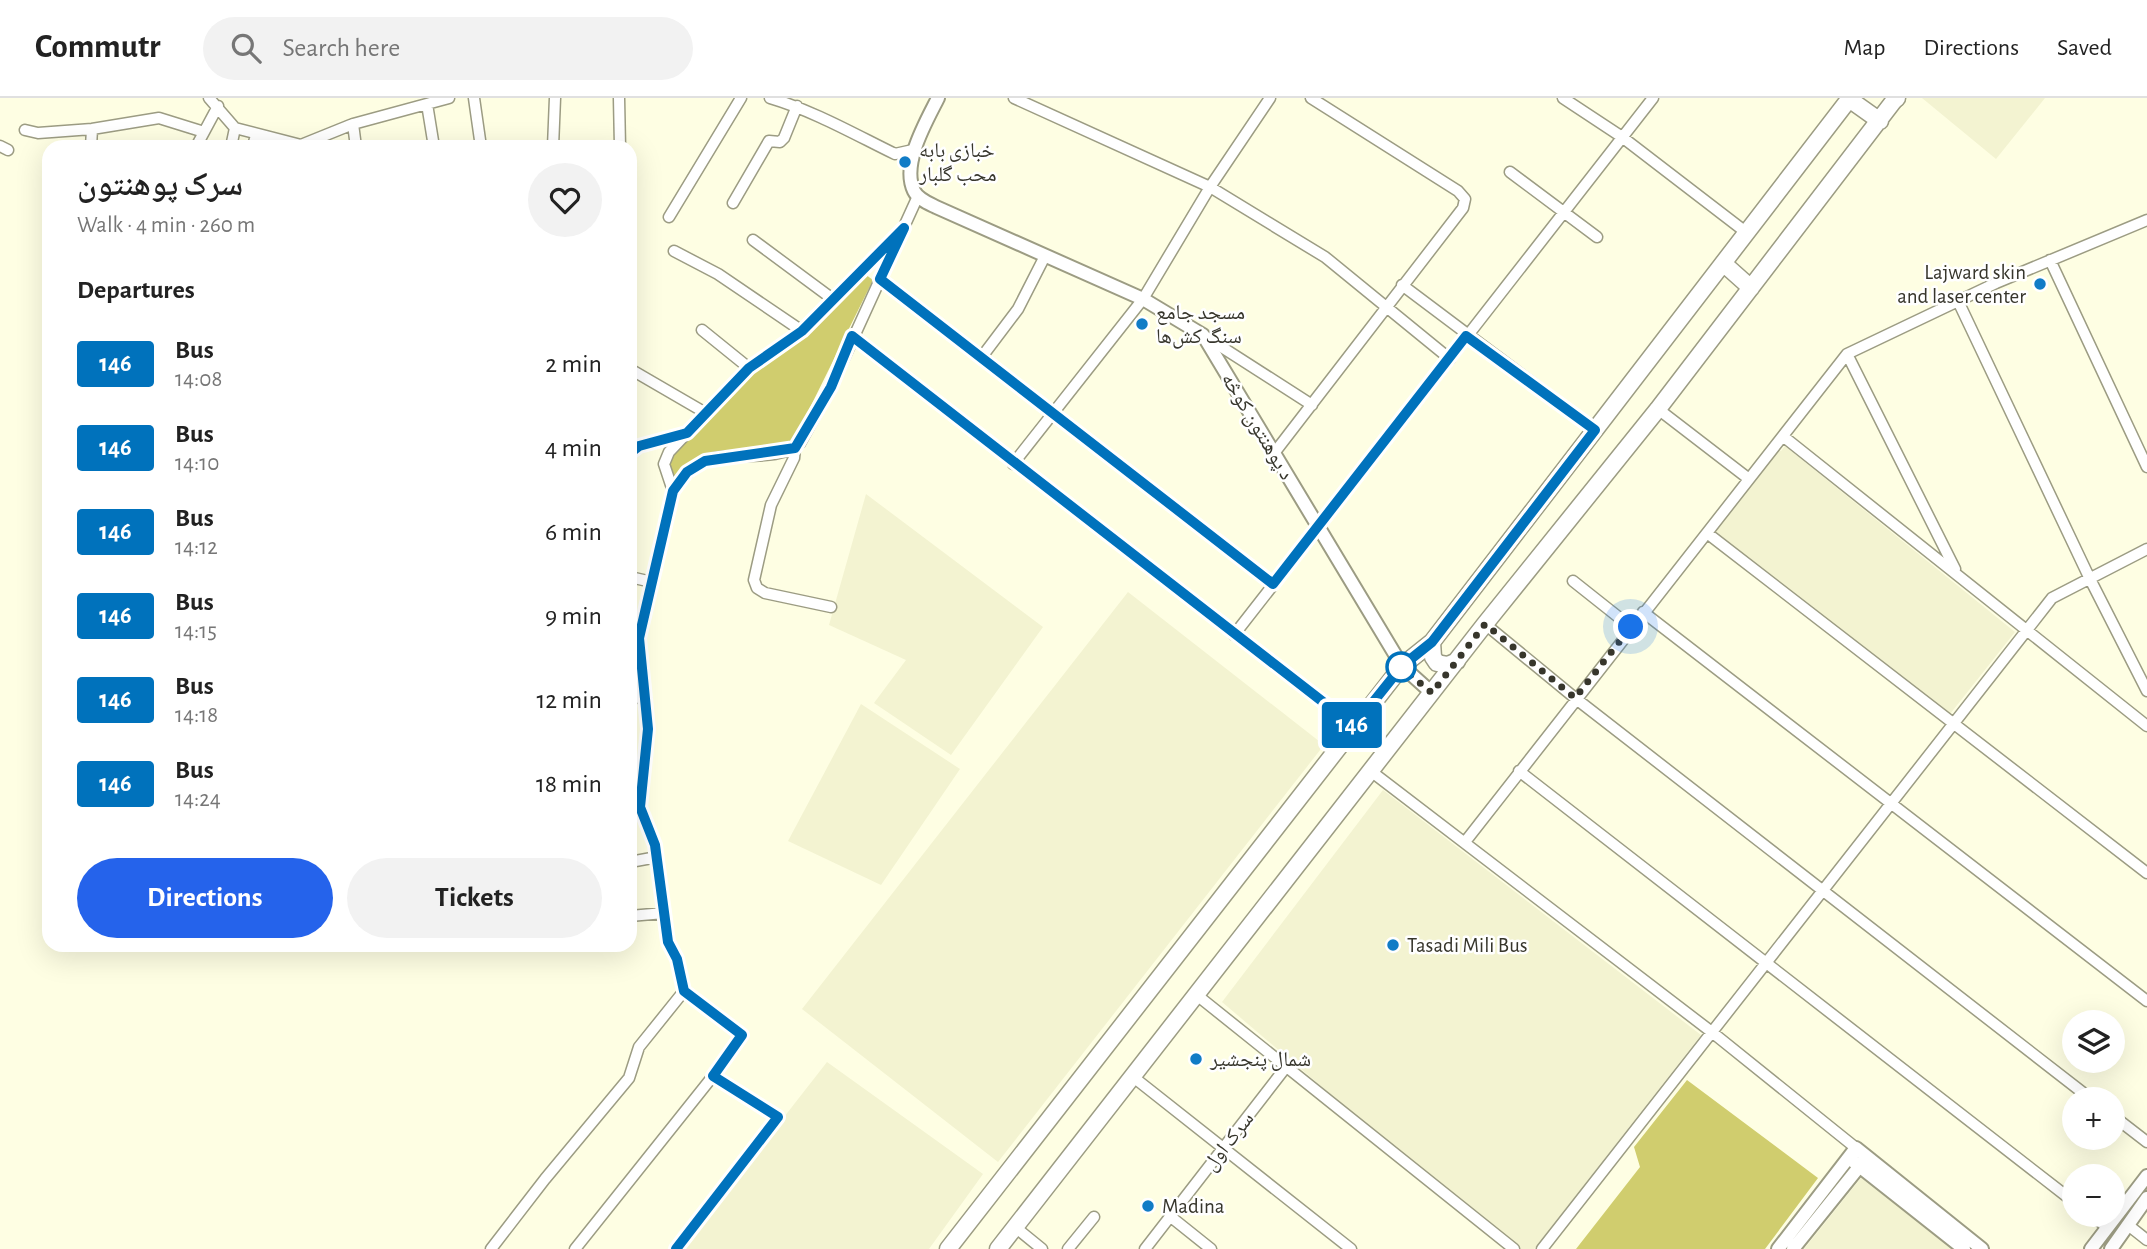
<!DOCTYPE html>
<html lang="en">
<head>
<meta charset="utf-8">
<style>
	:root { --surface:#fff; --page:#f2f2f2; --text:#222; --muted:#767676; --line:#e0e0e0; --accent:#2563eb }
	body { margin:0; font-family:"Alegreya Sans","Noto Naskh Arabic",sans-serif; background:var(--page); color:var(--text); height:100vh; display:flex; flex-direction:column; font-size:26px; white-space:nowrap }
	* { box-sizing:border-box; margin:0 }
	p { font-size:23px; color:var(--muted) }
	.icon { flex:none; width:38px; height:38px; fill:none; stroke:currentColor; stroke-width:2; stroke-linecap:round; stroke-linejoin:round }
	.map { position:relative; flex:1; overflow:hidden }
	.sheet { position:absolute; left:42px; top:42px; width:595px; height:812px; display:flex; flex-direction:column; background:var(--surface); border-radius:21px; box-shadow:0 7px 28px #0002 }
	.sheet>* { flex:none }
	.badge { padding:0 14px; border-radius:5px; font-size:24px; line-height:46px }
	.controls { position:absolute; left:2062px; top:912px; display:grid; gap:14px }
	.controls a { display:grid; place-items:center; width:63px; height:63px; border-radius:50%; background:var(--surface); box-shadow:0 7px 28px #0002; font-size:35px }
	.you { position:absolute; width:35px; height:35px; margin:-18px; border:5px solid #fff; border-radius:50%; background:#1a73e8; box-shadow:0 0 0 10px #1a73e833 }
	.map>.badge { position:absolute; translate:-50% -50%; box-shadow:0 0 0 4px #fff }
	h2 { padding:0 35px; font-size:26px; line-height:63px }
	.round { display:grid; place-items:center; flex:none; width:74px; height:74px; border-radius:37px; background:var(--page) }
	.overview { display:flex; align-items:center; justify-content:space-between; height:119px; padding:0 35px }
	h1 { font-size:33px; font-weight:600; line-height:52px }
	.button { display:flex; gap:14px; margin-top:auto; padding:14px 35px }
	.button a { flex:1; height:80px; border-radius:42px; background:var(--accent); color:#fff; font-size:28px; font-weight:600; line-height:80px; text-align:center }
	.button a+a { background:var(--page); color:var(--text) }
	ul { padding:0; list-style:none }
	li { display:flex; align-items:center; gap:21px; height:84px; padding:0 35px }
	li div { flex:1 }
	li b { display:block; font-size:26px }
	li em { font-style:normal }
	li .badge { min-width:77px; font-weight:700; text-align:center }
	header { display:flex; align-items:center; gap:42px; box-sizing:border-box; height:98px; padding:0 35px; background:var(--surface); border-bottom:2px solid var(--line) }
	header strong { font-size:33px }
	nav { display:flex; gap:38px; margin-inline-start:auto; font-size:24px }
	.search { width:490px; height:63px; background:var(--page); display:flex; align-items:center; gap:18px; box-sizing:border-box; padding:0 24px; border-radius:38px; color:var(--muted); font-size:26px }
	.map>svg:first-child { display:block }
	.built { fill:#f3f3d1 }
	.green { fill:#d0cd6e }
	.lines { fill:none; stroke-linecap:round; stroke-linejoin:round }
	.minor-casing { stroke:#9c9c83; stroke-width:13 }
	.tertiary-casing { stroke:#9c9c83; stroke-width:16 }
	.primary-casing { stroke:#9c9c83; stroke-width:19 }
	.trunk-casing { stroke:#9c9c83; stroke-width:19 }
	.minor { stroke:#fff; stroke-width:10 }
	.tertiary { stroke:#fff; stroke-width:12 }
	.primary { stroke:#fff; stroke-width:16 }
	.trunk { stroke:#fff; stroke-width:16 }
	.line-casing { stroke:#fff; stroke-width:16 }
	.line { stroke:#0072bc; stroke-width:10 }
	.walk { stroke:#37362c; stroke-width:7; stroke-dasharray:0 12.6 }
	.poi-dot { fill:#117cc6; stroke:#fff; stroke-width:2.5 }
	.stop-dot { fill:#fff; stroke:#0072bc; stroke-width:3.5 }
	.labels { text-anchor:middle; stroke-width:5; stroke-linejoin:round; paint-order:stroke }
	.poi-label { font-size:21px; fill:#37362c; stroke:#fff; text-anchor:start }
	.street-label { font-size:21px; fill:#37362c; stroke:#fff }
</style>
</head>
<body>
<header>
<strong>Commutr</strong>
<div class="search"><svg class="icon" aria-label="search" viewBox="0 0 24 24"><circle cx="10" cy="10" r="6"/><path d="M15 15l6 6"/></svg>Search here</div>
<nav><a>Map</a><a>Directions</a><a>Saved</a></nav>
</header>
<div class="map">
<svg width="2147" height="1151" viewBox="0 0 2147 1151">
	<rect width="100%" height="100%" fill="#fefee3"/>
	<path class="built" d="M1922,0H2045L1996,61Z
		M1785,348L2015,534L1950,616L1712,434L1777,351L1781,353Z
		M866,396L1043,529L951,657L874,605L906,562L829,527Z
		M1128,494L1324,647L998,1064L802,911Z
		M861,606L960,671L881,787L788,743Z
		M1383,692L1701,937L1534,1151H1521L1395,1051L1222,904Z
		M827,964L983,1076L929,1151H681Z
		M1869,1070L1972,1151H1804Z"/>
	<path class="green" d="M862,174L873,182L792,346L700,359L685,367L673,385L668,363L745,274L787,250Z
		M1687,982L1818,1080L1765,1151H1576L1640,1069L1634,1049Z"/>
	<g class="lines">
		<defs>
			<path id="minor" d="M209,0L235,30L301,47L353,26L449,0
				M474,0L481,49
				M619,0L620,49
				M770,0C814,13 854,36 895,56L913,52
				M1014,0L1210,89L1325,159L1450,261
				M1563,0L1622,39L1747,135
				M427,6L434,49
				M353,26L356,49
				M25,32L38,35L92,31L159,20L204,34
				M0,48L8,52
				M91,49L92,31
				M196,49L218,8
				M231,49L235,30
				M253,49L256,36
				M553,49L555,0
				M1510,74L1597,139
				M733,105L769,43L780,44L784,40L797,8
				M669,119L741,0
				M753,142L834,202
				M674,153L718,176L802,233
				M2050,162L2147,369
				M880,181L1273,486
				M1402,187L1595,332
				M1958,203L2089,479L2147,593
				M702,232L749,270
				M852,238L1354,628
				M1206,239L1312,307
				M1847,256L1955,471
				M981,260L1018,211L1045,158
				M630,271L704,314
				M1658,311L1749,381
				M1784,339L2147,628
				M795,350L794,360L771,407L754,482L757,490L765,495L831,509
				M1275,354L1463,110L1465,101L1458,93L1311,0
				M630,355L639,348L687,335L749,270L802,233L898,135
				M1013,366L1143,201L1210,89L1270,0
				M673,393L664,366L669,354L686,336
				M1707,435L2147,775
				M630,479L652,484
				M1573,483L1631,529
				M1643,514L2147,903
				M1485,526L1575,600L2091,1001
				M1234,537L1653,0
				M630,598L646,601
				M1519,673L2074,1104
				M1372,674L1713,935L1856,1050
				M1465,744L1847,256L1996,185L2147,122
				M630,764L657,759
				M630,818L664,815
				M1198,898L1514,1151
				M1132,978L1351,1151
				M2112,1017L2147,1044
				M2090,1116L2107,1129
				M1171,1119L1211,1151
				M2128,1127L2147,1142
				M1015,1129L1042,1151
				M491,1151L545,1081L629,980L639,949L684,893
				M575,1151L713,978L742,937L684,893L677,861L668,844L655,747L640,709L648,631L639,540L673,393C682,382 691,368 705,363C732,352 777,366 800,345L831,289L918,98
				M676,1151L778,1019L713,978
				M1068,1151L1094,1119
				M1145,1151L1286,969
				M1542,1151L2052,500L2147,451"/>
			<path id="tertiary" d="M938,0C926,24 901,66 914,93C918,101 928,105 936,109L1143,201L1203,237L1402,568L1432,595
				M1849,1060L1964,1151
				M1778,1151L1856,1050L1982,1151
				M1793,1151L1863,1064
				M2091,1151L2147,1078
				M2111,1151L2147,1100"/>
			<path id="primary" d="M1849,1L1880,23
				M1723,165L1751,190
				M1432,544L1433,559L1437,565L1448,567L1457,563
				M948,1151L1402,568L1432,544L1850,0
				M998,1151L1485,526L1658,311L1896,0"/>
			<path id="trunk" d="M1896,1L1897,0"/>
		</defs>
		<use href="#minor" class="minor-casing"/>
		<use href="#tertiary" class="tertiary-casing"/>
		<use href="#primary" class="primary-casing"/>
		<use href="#trunk" class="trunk-casing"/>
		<use href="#minor" class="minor"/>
		<use href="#tertiary" class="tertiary"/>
		<use href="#primary" class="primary"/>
		<use href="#trunk" class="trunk"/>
	</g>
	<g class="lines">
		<defs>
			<path id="line" d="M630,355L639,348L687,335L749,270L802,233L904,130L880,181L1273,486L1466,238L1595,332L1432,544L1402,568L1354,628L852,238L831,289L795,350L705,363L687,374L673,393L639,540L648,631L640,709L655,747L668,844L677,861L684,893L742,937L713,978L778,1019L676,1151"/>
		</defs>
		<use href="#line" class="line-casing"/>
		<use href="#line" class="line"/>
		<path class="walk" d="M1401,569L1432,595L1485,526L1575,600L1631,529"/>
	</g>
	<g class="poi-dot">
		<circle cx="905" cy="64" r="7"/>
		<circle cx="2040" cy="186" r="7"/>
		<circle cx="1142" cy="226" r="7"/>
		<circle cx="1393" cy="847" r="7"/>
		<circle cx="1196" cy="961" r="7"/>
		<circle cx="1148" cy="1108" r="7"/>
	</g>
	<circle class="stop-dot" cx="1401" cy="569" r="14"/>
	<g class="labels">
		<g class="poi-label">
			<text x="919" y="59">خبازی بابه<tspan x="919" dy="24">محب گلبار</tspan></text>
			<text x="2026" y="181" text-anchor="end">Lajward skin<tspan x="2026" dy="24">and laser center</tspan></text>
			<text x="1156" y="221">مسجد جامع<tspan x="1156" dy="24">سنگ کش‌ها</tspan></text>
			<text x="1407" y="854">Tasadi Mili Bus</text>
			<text x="1210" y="968">شمال پنجشیر</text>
			<text x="1162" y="1115">Madina</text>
		</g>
		<g class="street-label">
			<text transform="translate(1258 328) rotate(59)" y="7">د پوهنتون کوڅه</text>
			<text transform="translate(1228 1043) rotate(-52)" y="7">سرک‌ اول</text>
		</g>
	</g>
</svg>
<div class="controls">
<a><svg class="icon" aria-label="layers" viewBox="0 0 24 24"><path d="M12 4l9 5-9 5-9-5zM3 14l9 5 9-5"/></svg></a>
<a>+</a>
<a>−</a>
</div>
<div class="you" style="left:1631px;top:529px"></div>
<b class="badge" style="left:1352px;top:627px;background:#0072bc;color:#fff">146</b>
<section class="sheet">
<div class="overview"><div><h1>سرک پوهنتون</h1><p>Walk · 4 min · 260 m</p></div><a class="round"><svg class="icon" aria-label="heart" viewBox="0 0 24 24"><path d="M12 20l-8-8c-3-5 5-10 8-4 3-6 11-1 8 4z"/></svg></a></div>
<h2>Departures</h2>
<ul>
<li><span class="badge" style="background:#0072bc;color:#fff">146</span><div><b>Bus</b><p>14:08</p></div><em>2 min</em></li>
<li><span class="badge" style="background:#0072bc;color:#fff">146</span><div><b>Bus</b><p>14:10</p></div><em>4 min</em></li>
<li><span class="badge" style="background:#0072bc;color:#fff">146</span><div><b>Bus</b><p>14:12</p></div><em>6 min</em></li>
<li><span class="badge" style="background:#0072bc;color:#fff">146</span><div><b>Bus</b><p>14:15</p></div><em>9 min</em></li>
<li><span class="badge" style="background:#0072bc;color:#fff">146</span><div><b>Bus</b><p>14:18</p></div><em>12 min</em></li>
<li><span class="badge" style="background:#0072bc;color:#fff">146</span><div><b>Bus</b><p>14:24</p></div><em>18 min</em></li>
</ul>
<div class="button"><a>Directions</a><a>Tickets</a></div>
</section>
</div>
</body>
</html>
